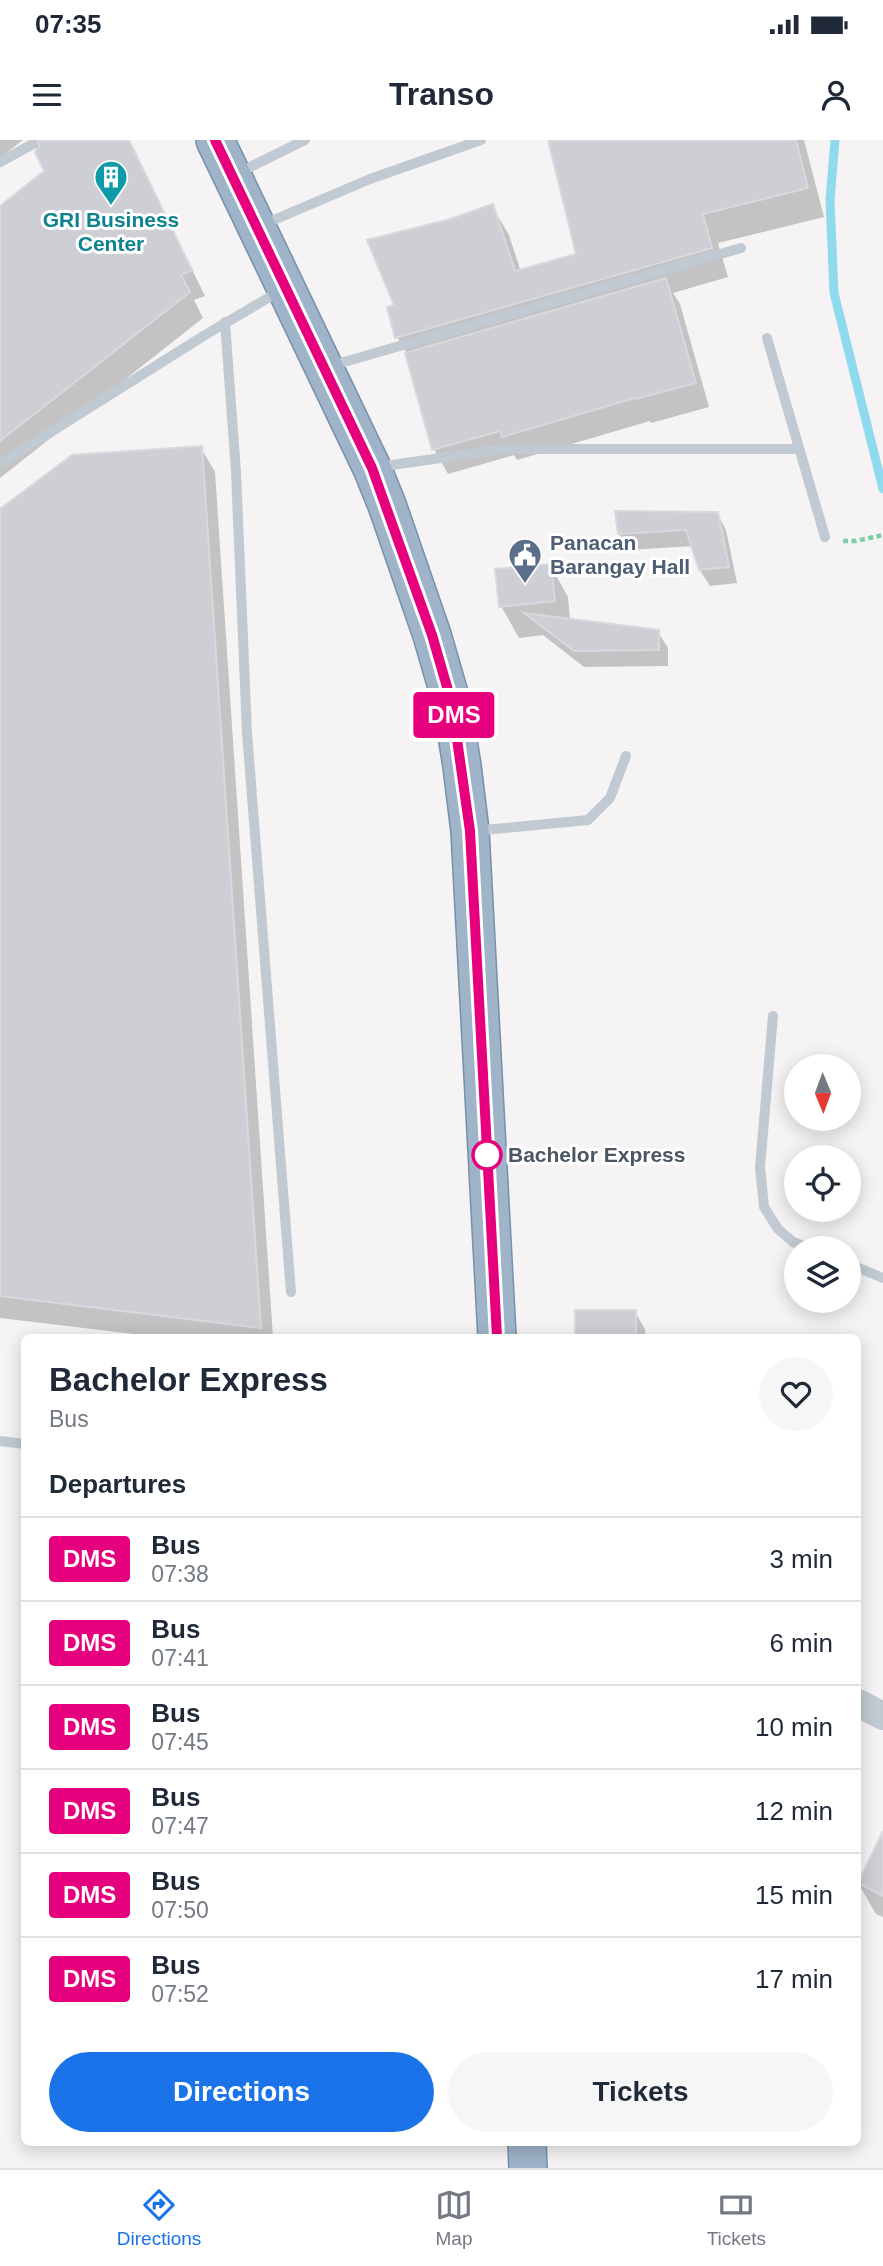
<!DOCTYPE html>
<html lang="en">
<head>
<meta charset="utf-8">
<style>
	:root { --surface:#fff; --page:#f6f6f7; --text:#1f2937; --muted:#747a83; --line:#e0e1e3; --accent:#1a73e8 }
	body { margin:0; font-family:Helvetica,sans-serif; background:var(--page); color:var(--text); height:100vh; display:flex; flex-direction:column; font-size:26px; white-space:nowrap }
	* { box-sizing:border-box; margin:0 }
	p { font-size:23px; color:var(--muted) }
	.icon { flex:none; width:38px; height:38px; fill:none; stroke:currentColor; stroke-width:2; stroke-linecap:round; stroke-linejoin:round }
	.map { position:relative; flex:1; overflow:hidden }
	.side { position:absolute; left:21px; top:1194px; width:840px; height:812px; display:flex; flex-direction:column; background:var(--surface); border-radius:10px; box-shadow:0 4px 18px #0003 }
	.side>* { flex:none }
	.badge { padding:0 14px; border-radius:5px; font-size:24px; line-height:46px }
	.needle { width:46px; rotate:179deg }
	.fabs { position:absolute; left:784px; top:914px; display:grid; gap:14px }
	.fabs a { display:grid; place-items:center; width:77px; height:77px; border-radius:50%; background:var(--surface); box-shadow:0 4px 18px #0003; font-size:35px }
	.map>.badge { position:absolute; translate:-50% -50%; box-shadow:0 0 0 4px #fff }
	h2 { padding:0 28px; font-size:26px; line-height:63px }
	.round { display:grid; place-items:center; flex:none; width:74px; height:74px; border-radius:37px; background:var(--page) }
	.head { display:flex; align-items:center; justify-content:space-between; height:119px; padding:0 28px }
	h1 { font-size:33px; font-weight:700; line-height:52px }
	.button { display:flex; gap:14px; margin-top:auto; padding:14px 28px }
	.button a { flex:1; height:80px; border-radius:42px; background:var(--accent); color:#fff; font-size:28px; font-weight:700; line-height:80px; text-align:center }
	.button a+a { background:var(--page); color:var(--text) }
	ul { padding:0; list-style:none }
	li { display:flex; align-items:center; gap:21px; height:84px; padding:0 28px; border-top:2px solid var(--line) }
	li div { flex:1 }
	li b { display:block; font-size:26px }
	li em { font-style:normal }
	li .badge { min-width:77px; font-weight:700; text-align:center }
	.status { display:flex; justify-content:space-between; align-items:center; height:49px; padding:0 35px; background:var(--surface); direction:ltr }
	.status svg { height:19px; fill:currentColor }
	header { display:flex; justify-content:space-between; align-items:center; height:91px; padding:0 28px; background:var(--surface); font-size:32px; font-weight:700 }
	.tabs { display:flex; justify-content:space-around; align-items:center; height:98px; border-top:2px solid var(--line); background:var(--surface); font-size:19px; color:var(--muted) }
	.tabs a { display:grid; justify-items:center; gap:4px }
	.tabs .on { color:var(--accent) }
	.map>svg:first-child { display:block }
	.shadow { fill:#0003 }
	.lines { fill:none; stroke-linecap:round; stroke-linejoin:round }
	.stream { stroke:#90daee; stroke-width:9 }
	.building { fill:#cdcfd5; stroke:#d7d9de; stroke-width:2 }
	.trunk-casing { stroke:#7690ad; stroke-width:40 }
	.path { stroke:#7ad0a6; stroke-width:4.5; stroke-dasharray:5 3.5; stroke-linecap:butt }
	.service { stroke:#c1cad2; stroke-width:10 }
	.tertiary { stroke:#c1cad2; stroke-width:28 }
	.trunk { stroke:#9fb4c9; stroke-width:37 }
	.line-casing { stroke:#fff; stroke-width:16 }
	.line { stroke:#e6007e; stroke-width:10 }
	.stop-dot { fill:#fff; stroke:#e6007e; stroke-width:3.5 }
	.labels { text-anchor:middle; stroke-width:6; stroke-linejoin:round; paint-order:stroke }
	.culture-label { font-size:21px; font-weight:bold; fill:#0d838f; stroke:#fff }
	.service-label { font-size:21px; font-weight:bold; fill:#4e5e75; stroke:#fff; text-anchor:start }
	.stop-label { font-size:21px; font-weight:bold; fill:#4a5661; stroke:#fff; text-anchor:start }
</style>
</head>
<body>
<div class="status"><b>07:35</b><svg viewBox="0 0 49 12"><path d="M0 12V9h3v3zM5 12V6h3v6zM10 12V3h3v9zM15 12V0h3v12zM26 1h20v11H26zM47 4h2v5h-2z"/></svg></div>
<header><svg class="icon" aria-label="menu" viewBox="0 0 24 24"><path d="M4 6h16M4 12h16M4 18h16"/></svg>Transo<svg class="icon" aria-label="person" viewBox="0 0 24 24"><circle cx="12" cy="8" r="4"/><path d="M4 21q1-7 8-7t8 7"/></svg></header>
<div class="map">
<svg width="883" height="2028" viewBox="0 0 883 2028">
	<rect width="100%" height="100%" fill="#f5f3f3"/>
	<path class="shadow" d="M0,0H23L0,18Z
		M32,0H129L205,156L194,160L203,178L0,338V68L46,32Z
		M550,0H804L824,77L718,103L728,137L673,153L680,164L709,267L651,283L650,281L517,320L514,315L448,334L434,309L407,214L397,197L396,166L447,82L492,66L509,95L521,132L579,116Z
		M201,308L215,332L273,1197H159L0,1178V372Z
		M717,373L726,390L737,443L710,446L700,430L693,406L629,410L619,394Z
		M550,425L568,457L570,480L658,492L668,508V526L584,527L543,495L519,498L501,466Z
		M635,1172L645,1189V1197H576Z
		M883,1695V1777L876,1774L858,1743Z"/>
	<g class="lines">
		<path class="stream" d="M835,0L830,60L834,153L883,349"/>
	</g>
	<path class="building" d="M37,0H129L192,130L181,135L190,152L0,301V66L44,31L35,12L39,6Z
		M548,0H796L808,48L703,74L712,108L395,198L387,167L394,165L367,100L447,80L493,64L515,131L576,114Z
		M666,138L696,243L636,259L635,258L502,297L500,291L432,310L405,213Z
		M202,306L261,1188L0,1156V369L72,315Z
		M615,371L718,372L729,427L699,430L686,390L618,394Z
		M551,424L555,461L499,467L495,429Z
		M524,473L659,490V510L574,511Z
		M575,1170H636V1197H575Z
		M883,1691V1756L858,1743Z"/>
	<g class="lines">
		<defs>
			<path id="trunk" d="M215,0L372,328L387,365L432,495L452,564L462,626L470,691L497,1197
				M527,2002L528,2028"/>
		</defs>
		<use href="#trunk" class="trunk-casing"/>
		<path class="path" d="M843,401H856L883,395"/>
		<path class="service" d="M0,22L31,5
			M238,33L305,0
			M262,85L370,39L481,0
			M225,182L236,332L247,593L291,1152
			M767,198L825,397
			M330,226L741,108
			M0,324L205,195L280,151
			M378,327L504,309H799
			M474,691L588,680L610,658L626,616
			M773,876L760,1027L764,1067L778,1089L793,1102L808,1108
			M849,1124L883,1138
			M0,1301L24,1304"/>
		<path class="tertiary" d="M858,1563L883,1576"/>
		<use href="#trunk" class="trunk"/>
	</g>
	<g class="lines">
		<defs>
			<path id="line" d="M215,0L372,328L432,495L452,564L470,691L497,1197"/>
		</defs>
		<use href="#line" class="line-casing"/>
		<use href="#line" class="line"/>
	</g>
	<defs>
		<symbol id="building-pin" viewBox="-11 -11 22 30"><path d="M0 17L-7.5 6A9.5 9.5 0 1 1 7.5 6Z" fill="#0f9aa8" stroke="#fff"/><path d="M-4-6H4V6H1V3H-1V6H-4ZM-2.5-4.3h1.7v1.8h-1.7ZM.8-4.3h1.7v1.8H.8ZM-2.5-1h1.7V.8h-1.7ZM.8-1h1.7V.8H.8Z" fill="#fff"/></symbol>
		<symbol id="civic-pin" viewBox="-11 -11 22 30"><path d="M0 17L-7.5 6A9.5 9.5 0 1 1 7.5 6Z" fill="#5c6f8a" stroke="#fff"/><path d="M-.6-6.5H3V-4.5H.6V-3L4-1V1h2V6H-6V1h2V-1L-.6-3ZM-1.2 2.5V6h2.4V2.5Z" fill="#fff"/></symbol>
	</defs>
	<g fill-rule="evenodd">
		<use href="#building-pin" x="92" y="18" width="38" height="52"/>
		<use href="#civic-pin" x="506" y="396" width="38" height="52"/>
	</g>
	<circle class="stop-dot" cx="487" cy="1015" r="14"/>
	<g class="labels">
		<g class="culture-label">
			<text x="111" y="87">GRI Business<tspan x="111" dy="24">Center</tspan></text>
		</g>
		<g class="service-label">
			<text x="550" y="410">Panacan<tspan x="550" dy="24">Barangay Hall</tspan></text>
		</g>
		<g class="stop-label">
			<text x="508" y="1022">Bachelor Express</text>
		</g>
	</g>
</svg>
<div class="fabs">
<a><svg class="needle" viewBox="-14 -14 28 28"><path d="M0-13l5 13h-10z" fill="#e53935"/><path d="M0 13l5-13h-10z" fill="#747a83"/></svg></a>
<a><svg class="icon" aria-label="locate" viewBox="0 0 24 24"><circle cx="12" cy="12" r="6"/><path d="M12 2v4M12 18v4M2 12h4M18 12h4"/></svg></a>
<a><svg class="icon" aria-label="layers" viewBox="0 0 24 24"><path d="M12 4l9 5-9 5-9-5zM3 14l9 5 9-5"/></svg></a>
</div>
<b class="badge" style="left:454px;top:575px;background:#e6007e;color:#fff">DMS</b>
<section class="side">
<div class="head"><div><h1>Bachelor Express</h1><p>Bus</p></div><a class="round"><svg class="icon" aria-label="heart" viewBox="0 0 24 24"><path d="M12 20l-8-8c-3-5 5-10 8-4 3-6 11-1 8 4z"/></svg></a></div>
<h2>Departures</h2>
<ul>
<li><span class="badge" style="background:#e6007e;color:#fff">DMS</span><div><b>Bus</b><p>07:38</p></div><em>3 min</em></li>
<li><span class="badge" style="background:#e6007e;color:#fff">DMS</span><div><b>Bus</b><p>07:41</p></div><em>6 min</em></li>
<li><span class="badge" style="background:#e6007e;color:#fff">DMS</span><div><b>Bus</b><p>07:45</p></div><em>10 min</em></li>
<li><span class="badge" style="background:#e6007e;color:#fff">DMS</span><div><b>Bus</b><p>07:47</p></div><em>12 min</em></li>
<li><span class="badge" style="background:#e6007e;color:#fff">DMS</span><div><b>Bus</b><p>07:50</p></div><em>15 min</em></li>
<li><span class="badge" style="background:#e6007e;color:#fff">DMS</span><div><b>Bus</b><p>07:52</p></div><em>17 min</em></li>
</ul>
<div class="button"><a>Directions</a><a>Tickets</a></div>
</section>
</div>
<nav class="tabs">
<a class="on"><svg class="icon" aria-label="directions" viewBox="0 0 24 24"><path d="M12 3l9 9-9 9-9-9zM9 14v-3h6M13 9l2 2-2 2"/></svg>Directions</a>
<a><svg class="icon" aria-label="map" viewBox="0 0 24 24"><path d="M3 6l6-2 6 2 6-2v14l-6 2-6-2-6 2zM9 4v14M15 6v14"/></svg>Map</a>
<a><svg class="icon" aria-label="tickets" viewBox="0 0 24 24"><path d="M3 7h18v10H3zM15 7v10"/></svg>Tickets</a>
</nav>
</body>
</html>
